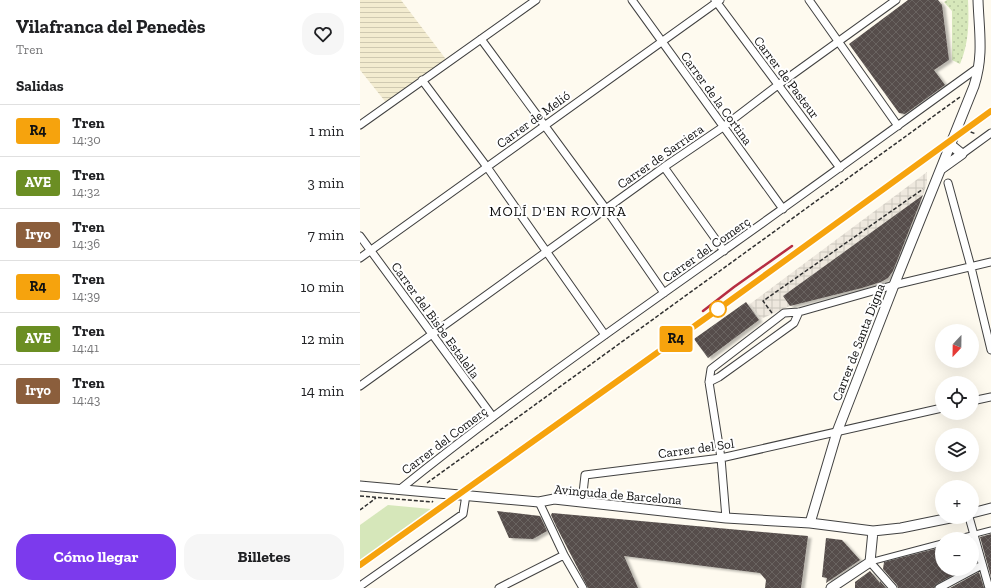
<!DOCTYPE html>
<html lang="es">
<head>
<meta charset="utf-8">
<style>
	:root { --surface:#fff; --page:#f6f6f6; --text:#202124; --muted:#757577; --line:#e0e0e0; --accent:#7c3aed }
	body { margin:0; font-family:"Zilla Slab",serif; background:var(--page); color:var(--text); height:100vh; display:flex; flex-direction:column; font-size:15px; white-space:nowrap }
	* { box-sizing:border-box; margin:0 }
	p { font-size:13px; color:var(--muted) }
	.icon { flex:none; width:22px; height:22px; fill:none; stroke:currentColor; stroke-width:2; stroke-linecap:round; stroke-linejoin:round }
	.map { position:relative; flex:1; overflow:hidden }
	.details { display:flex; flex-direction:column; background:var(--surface); width:360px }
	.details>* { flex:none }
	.badge { padding:0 8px; border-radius:3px; font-size:14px; line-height:26px }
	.needle { width:26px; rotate:202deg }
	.buttons { position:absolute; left:575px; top:324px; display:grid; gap:8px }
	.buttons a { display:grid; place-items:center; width:44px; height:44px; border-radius:50%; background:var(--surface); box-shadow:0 4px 16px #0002; font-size:20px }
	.map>.badge { position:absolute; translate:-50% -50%; box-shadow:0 0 0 2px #fff }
	h2 { padding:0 16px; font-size:15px; line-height:36px }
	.round { display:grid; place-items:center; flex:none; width:42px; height:42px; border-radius:16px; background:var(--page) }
	.headline { display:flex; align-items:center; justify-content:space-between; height:68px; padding:0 16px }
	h1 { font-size:19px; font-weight:800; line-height:30px }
	.button { display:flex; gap:8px; margin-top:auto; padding:8px 16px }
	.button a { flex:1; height:46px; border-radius:16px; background:var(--accent); color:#fff; font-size:16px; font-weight:800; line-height:46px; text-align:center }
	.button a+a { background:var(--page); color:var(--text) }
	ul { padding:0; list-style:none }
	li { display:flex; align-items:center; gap:12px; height:52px; padding:0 16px; border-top:1px solid var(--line) }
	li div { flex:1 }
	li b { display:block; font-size:15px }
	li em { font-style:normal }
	li .badge { min-width:44px; font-weight:700; text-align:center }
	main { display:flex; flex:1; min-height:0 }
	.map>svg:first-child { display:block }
	.farmland { fill:url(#farmland-rules) }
	.grass { fill:#d6e7ba }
	.park { fill:url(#park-dots) }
	.plaza { fill:url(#plaza-grid) }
	.building { fill:url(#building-cross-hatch); filter:url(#shadow) }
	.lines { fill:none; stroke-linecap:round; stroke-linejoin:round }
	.pedestrian-casing { stroke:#414141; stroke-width:7 }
	.minor-casing { stroke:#414141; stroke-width:9 }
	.tertiary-casing { stroke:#414141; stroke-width:11 }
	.path { stroke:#303030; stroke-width:1.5; stroke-dasharray:4 2; stroke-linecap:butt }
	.pedestrian { stroke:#fff; stroke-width:5 }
	.minor { stroke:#fff; stroke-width:7 }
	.tertiary { stroke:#fff; stroke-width:9 }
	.rail { stroke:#b62d42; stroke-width:2.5 }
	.line-casing { stroke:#fff; stroke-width:9 }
	.line { stroke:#f6a30d; stroke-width:6 }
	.stop-dot { fill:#fff; stroke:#f6a30d; stroke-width:2 }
	.labels { text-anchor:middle; stroke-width:4; stroke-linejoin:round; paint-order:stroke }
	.street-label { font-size:13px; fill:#0e0e0e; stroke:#fff }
	.neighbourhood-label { font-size:14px; letter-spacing:1px; fill:#0e0e0e; stroke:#fff }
</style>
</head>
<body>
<main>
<section class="details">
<div class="headline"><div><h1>Vilafranca del Penedès</h1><p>Tren</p></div><a class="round"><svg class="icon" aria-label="heart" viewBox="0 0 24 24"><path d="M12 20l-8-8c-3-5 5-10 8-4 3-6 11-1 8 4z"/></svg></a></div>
<h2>Salidas</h2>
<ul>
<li><span class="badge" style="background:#f6a30d;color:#111">R4</span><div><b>Tren</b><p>14:30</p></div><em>1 min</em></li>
<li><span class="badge" style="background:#6b8e23;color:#fff">AVE</span><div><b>Tren</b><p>14:32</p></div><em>3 min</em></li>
<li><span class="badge" style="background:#8b5e3c;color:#fff">Iryo</span><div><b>Tren</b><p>14:36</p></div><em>7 min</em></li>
<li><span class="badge" style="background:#f6a30d;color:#111">R4</span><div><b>Tren</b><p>14:39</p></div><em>10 min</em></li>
<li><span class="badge" style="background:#6b8e23;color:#fff">AVE</span><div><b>Tren</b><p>14:41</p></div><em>12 min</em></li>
<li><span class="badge" style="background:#8b5e3c;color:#fff">Iryo</span><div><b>Tren</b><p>14:43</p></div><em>14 min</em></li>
</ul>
<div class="button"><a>Cómo llegar</a><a>Billetes</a></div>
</section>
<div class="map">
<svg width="631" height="588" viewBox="0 0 631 588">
	<defs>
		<pattern id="farmland-rules" width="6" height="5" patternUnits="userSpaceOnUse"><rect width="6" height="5" fill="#f3ecd0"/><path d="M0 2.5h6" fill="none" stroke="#cfc9b1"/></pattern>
		<pattern id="park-dots" width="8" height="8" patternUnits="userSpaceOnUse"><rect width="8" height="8" fill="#d6e7ba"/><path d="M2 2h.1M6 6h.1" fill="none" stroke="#b6c59f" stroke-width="1.8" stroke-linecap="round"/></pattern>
		<pattern id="plaza-grid" width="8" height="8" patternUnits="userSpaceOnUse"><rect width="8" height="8" fill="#eee8de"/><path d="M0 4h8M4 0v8" fill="none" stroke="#cbc6bd"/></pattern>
		<pattern id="building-cross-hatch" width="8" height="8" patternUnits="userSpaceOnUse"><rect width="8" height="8" fill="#564e4b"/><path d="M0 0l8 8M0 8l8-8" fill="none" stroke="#696361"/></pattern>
		<filter id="shadow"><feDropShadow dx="3.5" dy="2" stdDeviation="1" flood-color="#0004"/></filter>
	</defs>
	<rect width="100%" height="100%" fill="#fefaef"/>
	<path class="farmland" d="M0,0H41L88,62L28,105L0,70Z"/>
	<path class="grass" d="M28,505L71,509L68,515L0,563V525Z"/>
	<path class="park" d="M587,0H608C609,23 609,42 600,64L592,60V11L584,2Z"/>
	<path class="plaza" d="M567,172V183L563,195L423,296L430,306L401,319L390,304Z"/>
	<path class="building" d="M548,0H578L582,5L589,60L574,70L585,85L545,114L539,113L489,44Z
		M563,195L533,271L528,278L521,282L502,288L430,306L423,296Z
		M386,302L399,320L348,358L334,339Z
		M137,511L180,516L187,531L173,539L149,538Z
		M192,513L448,536L441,588H405L406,580L400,573L264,556L278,588H228L196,526L191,515Z
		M631,534V577L620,537Z
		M466,538L482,540L500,560L466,583L467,578L462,577Z
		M582,547V569H604L577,584L574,588H538L537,585L523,569L524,562Z
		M510,571L520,583V581L526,588H495V582Z
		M619,572L624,588H590Z"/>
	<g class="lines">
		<defs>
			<path id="pedestrian" d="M596,539L631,530
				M510,562L582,543"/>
			<path id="minor" d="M272,0L423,209
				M355,0L480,168
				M449,0L538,126
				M121,39L246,209L304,293
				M62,80L127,167L245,335
				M0,125L176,0
				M602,154L631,133
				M304,167L364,251
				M588,183L611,267L631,350
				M0,236L133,417
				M0,258L360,0
				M349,382L359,377L434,323L439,312
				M0,386L304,167L363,127L418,85L536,0
				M612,401L631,397
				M39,490C147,403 260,324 373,244C455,186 537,126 619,67
				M179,502L204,555L223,588
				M222,502L225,475L361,458L582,408
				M609,517L629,588
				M366,518L361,458L349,382L351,369L424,313L439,312L534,285L631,262
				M510,562L533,588
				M0,586L103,514L106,495
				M139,588L204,555
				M579,588L622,565"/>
			<path id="tertiary" d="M581,169L602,154L591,145
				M0,486L179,502L194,499L366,518L450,523L513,531L541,528L595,517
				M612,513L631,508
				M450,523L477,432L534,285L614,86C624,55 619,31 618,0
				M471,588L510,562L513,531"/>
		</defs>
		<use href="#pedestrian" class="pedestrian-casing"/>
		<use href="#minor" class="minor-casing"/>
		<use href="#tertiary" class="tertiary-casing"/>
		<path class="path" d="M605,130L616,134
			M412,313L403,301L563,189
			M67,483L600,97
			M0,496L72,502L73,501
			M0,510L16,498"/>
		<use href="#pedestrian" class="pedestrian"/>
		<use href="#minor" class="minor"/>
		<use href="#tertiary" class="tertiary"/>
		<path class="rail" d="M343,311L374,287L432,246
			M347,317L437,251"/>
	</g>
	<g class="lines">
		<defs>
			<path id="line" d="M0,565L357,310L631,111"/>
		</defs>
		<use href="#line" class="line-casing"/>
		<use href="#line" class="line"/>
	</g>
	<circle class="stop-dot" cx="358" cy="309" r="8"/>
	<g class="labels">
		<g class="street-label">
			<text transform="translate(427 77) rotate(53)" y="5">Carrer de Pasteur</text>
			<text transform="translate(357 98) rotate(54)" y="5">Carrer de la Cortina</text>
			<text transform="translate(173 119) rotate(-36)" y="5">Carrer de Melió</text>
			<text transform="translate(300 156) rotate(-35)" y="5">Carrer de Sarriera</text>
			<text transform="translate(346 249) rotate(-35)" y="5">Carrer del Comerç</text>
			<text transform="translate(76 320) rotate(54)" y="5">Carrer del Bisbe Estalella</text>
			<text transform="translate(498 342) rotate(-69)" y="5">Carrer de Santa Digna</text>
			<text transform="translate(84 440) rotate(-37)" y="5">Carrer del Comerç</text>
			<text transform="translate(336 448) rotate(-8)" y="5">Carrer del Sol</text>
			<text transform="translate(258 494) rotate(5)" y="5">Avinguda de Barcelona</text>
		</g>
		<g class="neighbourhood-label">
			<text x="198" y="216">MOLÍ D'EN ROVIRA</text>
		</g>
	</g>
</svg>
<div class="buttons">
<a><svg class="needle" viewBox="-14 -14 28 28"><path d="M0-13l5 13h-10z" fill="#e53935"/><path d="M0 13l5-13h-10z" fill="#757577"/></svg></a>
<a><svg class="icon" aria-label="locate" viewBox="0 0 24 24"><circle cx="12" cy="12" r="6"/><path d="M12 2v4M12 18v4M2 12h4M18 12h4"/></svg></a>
<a><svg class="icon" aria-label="layers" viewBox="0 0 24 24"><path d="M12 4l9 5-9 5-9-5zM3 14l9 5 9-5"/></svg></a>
<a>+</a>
<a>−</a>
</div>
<b class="badge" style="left:316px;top:339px;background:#f6a30d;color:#111">R4</b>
</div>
</main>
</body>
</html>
